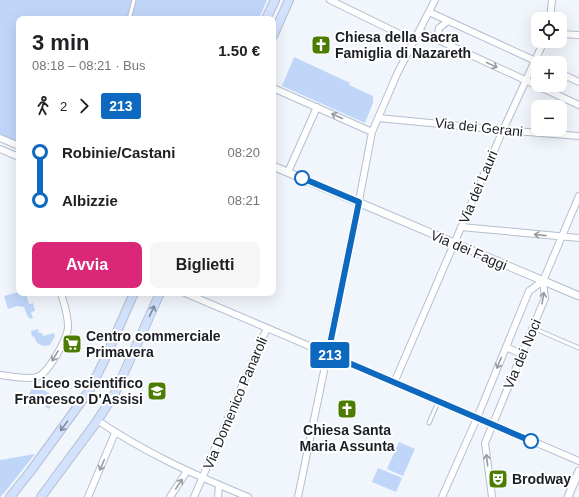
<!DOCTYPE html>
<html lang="it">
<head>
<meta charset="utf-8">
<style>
	:root { --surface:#fff; --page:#f6f6f6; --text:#202124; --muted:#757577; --accent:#db2777 }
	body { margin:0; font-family:Helvetica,sans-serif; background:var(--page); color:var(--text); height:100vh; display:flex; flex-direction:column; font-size:15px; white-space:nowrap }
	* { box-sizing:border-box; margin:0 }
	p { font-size:13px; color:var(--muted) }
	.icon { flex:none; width:22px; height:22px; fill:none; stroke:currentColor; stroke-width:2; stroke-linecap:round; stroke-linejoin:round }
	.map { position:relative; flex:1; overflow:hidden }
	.panel { position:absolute; left:16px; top:16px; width:260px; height:280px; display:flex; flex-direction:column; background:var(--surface); border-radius:8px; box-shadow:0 4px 16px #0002 }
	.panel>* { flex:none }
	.badge { padding:0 8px; border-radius:3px; font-size:14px; line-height:26px }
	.controls { position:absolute; left:531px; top:12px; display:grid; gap:8px }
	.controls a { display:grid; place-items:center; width:36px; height:36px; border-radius:8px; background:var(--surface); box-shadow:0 4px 16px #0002; font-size:20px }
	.map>.badge { position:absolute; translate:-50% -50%; box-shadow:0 0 0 2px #fff }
	.legs { display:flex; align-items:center; gap:6px; height:44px; padding:0 16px; font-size:13px }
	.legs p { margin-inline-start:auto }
	.overview { display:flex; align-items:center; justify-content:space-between; height:68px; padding:0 16px }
	h1 { font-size:22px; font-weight:800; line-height:30px }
	.primary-button { display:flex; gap:8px; margin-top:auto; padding:8px 16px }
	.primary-button a { flex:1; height:46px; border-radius:8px; background:var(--accent); color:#fff; font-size:16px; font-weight:800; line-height:46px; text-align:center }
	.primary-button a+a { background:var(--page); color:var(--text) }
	ul { padding:0 16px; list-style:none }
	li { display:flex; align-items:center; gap:14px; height:48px; font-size:15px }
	li i { display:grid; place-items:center; width:6px; height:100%; margin:0 5px; background:currentColor }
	li i::after { content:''; width:10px; height:10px; margin:-5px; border:3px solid; border-radius:50%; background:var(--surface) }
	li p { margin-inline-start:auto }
	li:first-child i { background:linear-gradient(#0000 50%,currentColor 0) }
	li:last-child i { background:linear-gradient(currentColor 50%,#0000 0) }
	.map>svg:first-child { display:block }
	.green { fill:#c0d6f9 }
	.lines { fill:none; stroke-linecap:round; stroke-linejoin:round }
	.service-casing { stroke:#b4bfd0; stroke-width:5 }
	.minor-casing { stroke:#b4bfd0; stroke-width:8 }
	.tertiary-casing { stroke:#b4bfd0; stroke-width:9 }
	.secondary-casing { stroke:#b4bfd0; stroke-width:10 }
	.service { stroke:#fff; stroke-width:3 }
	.minor { stroke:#fff; stroke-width:6 }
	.tertiary { stroke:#fff; stroke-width:7 }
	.secondary { stroke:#d2e2fd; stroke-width:8 }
	.oneway { stroke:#989a9d }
	.oneway2 { stroke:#808a9c }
	.line-1-casing { stroke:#fff; stroke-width:9 }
	.line-1 { stroke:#0c69bf; stroke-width:6 }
	.stop-1-dot { fill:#fff; stroke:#0c69bf; stroke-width:2 }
	.labels { text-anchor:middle; stroke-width:4; stroke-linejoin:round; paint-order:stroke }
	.poi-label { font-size:14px; font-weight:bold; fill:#1b1f25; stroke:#fff; text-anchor:start }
	.street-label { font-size:14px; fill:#1b1f25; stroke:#fff }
</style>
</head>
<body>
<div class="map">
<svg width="579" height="497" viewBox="0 0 579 497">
	<rect width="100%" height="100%" fill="#f1f5fc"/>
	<path class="green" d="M0,0H267L259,19H19V142L0,134Z
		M294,57L350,83L349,85L373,96V103L365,123L282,86Z
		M19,292V293H26L29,304L33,303L35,311L31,312L33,318L30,319L27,315L24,307L17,306L8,309L4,296Z
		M38,329L39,333H42L43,336L54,333L55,336L50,345C42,347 36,345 34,336L32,337L31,331Z
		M35,384L56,398L49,409L28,395Z
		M399,442L415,449L403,476L387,469Z
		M35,454L5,492L0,497V460Z
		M378,468L402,478L396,492L372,482Z"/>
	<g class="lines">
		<defs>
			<path id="service" d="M129,19L134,0
				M533,328L579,348
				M429,423L438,402"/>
			<path id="minor" d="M330,0L414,41
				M429,12L540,63
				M550,19L552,0
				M419,31L579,105
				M560,34L579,35
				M437,40L439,28L448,21
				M560,73L579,82
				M273,88L372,132
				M378,118L503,130L579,136
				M0,138L19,146
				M0,149L19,157
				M288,172L317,107
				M461,227L579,238
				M185,293L579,461
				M506,347L521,354
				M0,375C11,376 26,380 37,377C48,374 68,338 68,326C68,315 64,303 61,293
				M394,383L503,130L544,41
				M97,420C145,453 195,475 248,497
				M88,497L115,433
				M170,497L187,471
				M194,497L267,328
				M218,497L219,485
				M298,497L357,211L372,132L397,74L435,0
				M442,497L477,418L529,291L543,281L579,196
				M492,497L485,443L545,298L543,281"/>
			<path id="tertiary" d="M273,166L579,296
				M568,497L579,471"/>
			<path id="secondary" d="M266,19L275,0
				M273,36L289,0
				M10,497L30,472L89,391L104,361L134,293
				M41,497L95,424L114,395L160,293"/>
		</defs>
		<use href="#service" class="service-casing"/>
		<use href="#minor" class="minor-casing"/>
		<use href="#tertiary" class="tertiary-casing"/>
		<use href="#secondary" class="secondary-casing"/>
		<use href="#service" class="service"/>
		<use href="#minor" class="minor"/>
		<use href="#tertiary" class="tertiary"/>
		<use href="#secondary" class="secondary"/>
	</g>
	<defs><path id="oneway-shaft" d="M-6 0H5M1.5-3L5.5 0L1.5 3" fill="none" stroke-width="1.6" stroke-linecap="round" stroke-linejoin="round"/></defs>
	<g class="oneway">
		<use href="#oneway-shaft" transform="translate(492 65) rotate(25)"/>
		<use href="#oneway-shaft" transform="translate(337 116) rotate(-156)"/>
		<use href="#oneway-shaft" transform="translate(540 235) rotate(-174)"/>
		<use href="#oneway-shaft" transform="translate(543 298) rotate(-81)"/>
		<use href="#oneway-shaft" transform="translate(55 356) rotate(121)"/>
		<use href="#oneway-shaft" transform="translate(499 363) rotate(112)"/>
		<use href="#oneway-shaft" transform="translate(487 460) rotate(-97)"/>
		<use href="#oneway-shaft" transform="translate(102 465) rotate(113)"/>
		<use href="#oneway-shaft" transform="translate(179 484) rotate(-56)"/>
	</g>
	<g class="oneway2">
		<use href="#oneway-shaft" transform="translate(152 311) rotate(-65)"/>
		<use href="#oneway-shaft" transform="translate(64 426) rotate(126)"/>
	</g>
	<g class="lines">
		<defs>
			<path id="line-1" d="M302,178L359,202L328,354L531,441"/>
		</defs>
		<use href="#line-1" class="line-1-casing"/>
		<use href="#line-1" class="line-1"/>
	</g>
	<defs>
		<symbol id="church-square" viewBox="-11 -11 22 22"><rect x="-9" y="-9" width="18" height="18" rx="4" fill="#4d7c02" stroke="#fff"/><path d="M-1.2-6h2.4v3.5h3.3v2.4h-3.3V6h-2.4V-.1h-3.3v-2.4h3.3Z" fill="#fff"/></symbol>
		<symbol id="supermarket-square" viewBox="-11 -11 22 22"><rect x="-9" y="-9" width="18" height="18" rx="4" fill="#4d7c02" stroke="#fff"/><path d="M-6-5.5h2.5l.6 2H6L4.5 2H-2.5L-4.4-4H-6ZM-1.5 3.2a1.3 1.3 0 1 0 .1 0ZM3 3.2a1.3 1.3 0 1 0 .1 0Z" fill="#fff"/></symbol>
		<symbol id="school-square" viewBox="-11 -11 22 22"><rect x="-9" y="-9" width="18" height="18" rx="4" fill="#4d7c02" stroke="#fff"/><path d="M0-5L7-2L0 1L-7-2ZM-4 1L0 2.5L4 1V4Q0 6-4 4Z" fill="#fff"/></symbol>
		<symbol id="theatre-square" viewBox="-11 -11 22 22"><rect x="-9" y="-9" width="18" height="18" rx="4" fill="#4d7c02" stroke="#fff"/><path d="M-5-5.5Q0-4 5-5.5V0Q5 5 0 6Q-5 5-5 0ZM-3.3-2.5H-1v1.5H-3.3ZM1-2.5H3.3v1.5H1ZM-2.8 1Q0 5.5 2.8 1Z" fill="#fff"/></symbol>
	</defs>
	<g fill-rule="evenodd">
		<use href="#church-square" x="310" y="34" width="22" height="22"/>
		<use href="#supermarket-square" x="61" y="333" width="22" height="22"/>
		<use href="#school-square" x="146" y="380" width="22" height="22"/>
		<use href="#church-square" x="336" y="398" width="22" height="22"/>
		<use href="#theatre-square" x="487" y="468" width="22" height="22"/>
	</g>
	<g class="stop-1-dot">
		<circle cx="302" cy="178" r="7"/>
		<circle cx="531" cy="441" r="7"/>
	</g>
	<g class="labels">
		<g class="poi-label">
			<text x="335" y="42">Chiesa della Sacra<tspan x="335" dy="16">Famiglia di Nazareth</tspan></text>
			<text x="86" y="341">Centro commerciale<tspan x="86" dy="16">Primavera</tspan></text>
			<text x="143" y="388" text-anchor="end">Liceo scientifico<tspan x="143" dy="16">Francesco D'Assisi</tspan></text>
			<text x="347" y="435" text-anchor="middle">Chiesa Santa<tspan x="347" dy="16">Maria Assunta</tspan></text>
			<text x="512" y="484">Brodway</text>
		</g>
		<g class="street-label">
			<text transform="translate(479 127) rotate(6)" y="5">Via dei Gerani</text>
			<text transform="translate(478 187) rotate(-67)" y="5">Via dei Lauri</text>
			<text transform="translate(469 250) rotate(23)" y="5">Via dei Faggi</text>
			<text transform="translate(522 354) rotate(-67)" y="5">Via dei Noci</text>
			<text transform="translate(235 403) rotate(-67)" y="5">Via Domenico Panaroli</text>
		</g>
	</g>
</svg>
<div class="controls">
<a><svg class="icon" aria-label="locate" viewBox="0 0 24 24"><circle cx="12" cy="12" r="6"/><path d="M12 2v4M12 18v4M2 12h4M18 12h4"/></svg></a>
<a>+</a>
<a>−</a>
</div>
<b class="badge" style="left:330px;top:355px;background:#0c69bf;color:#fff">213</b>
<section class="panel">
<div class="overview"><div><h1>3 min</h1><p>08:18 – 08:21 · Bus</p></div><b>1.50 €</b></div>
<div class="legs"><svg class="icon" aria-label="walk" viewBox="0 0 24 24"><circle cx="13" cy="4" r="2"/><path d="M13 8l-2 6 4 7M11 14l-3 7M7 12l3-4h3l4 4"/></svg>2<svg class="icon" aria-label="forward" viewBox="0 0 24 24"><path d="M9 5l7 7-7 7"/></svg><b class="badge" style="background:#0c69bf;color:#fff">213</b></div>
<ul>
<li><i style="color:#0c69bf"></i><b>Robinie/Castani</b><p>08:20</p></li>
<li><i style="color:#0c69bf"></i><b>Albizzie</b><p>08:21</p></li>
</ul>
<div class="primary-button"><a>Avvia</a><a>Biglietti</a></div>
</section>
</div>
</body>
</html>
